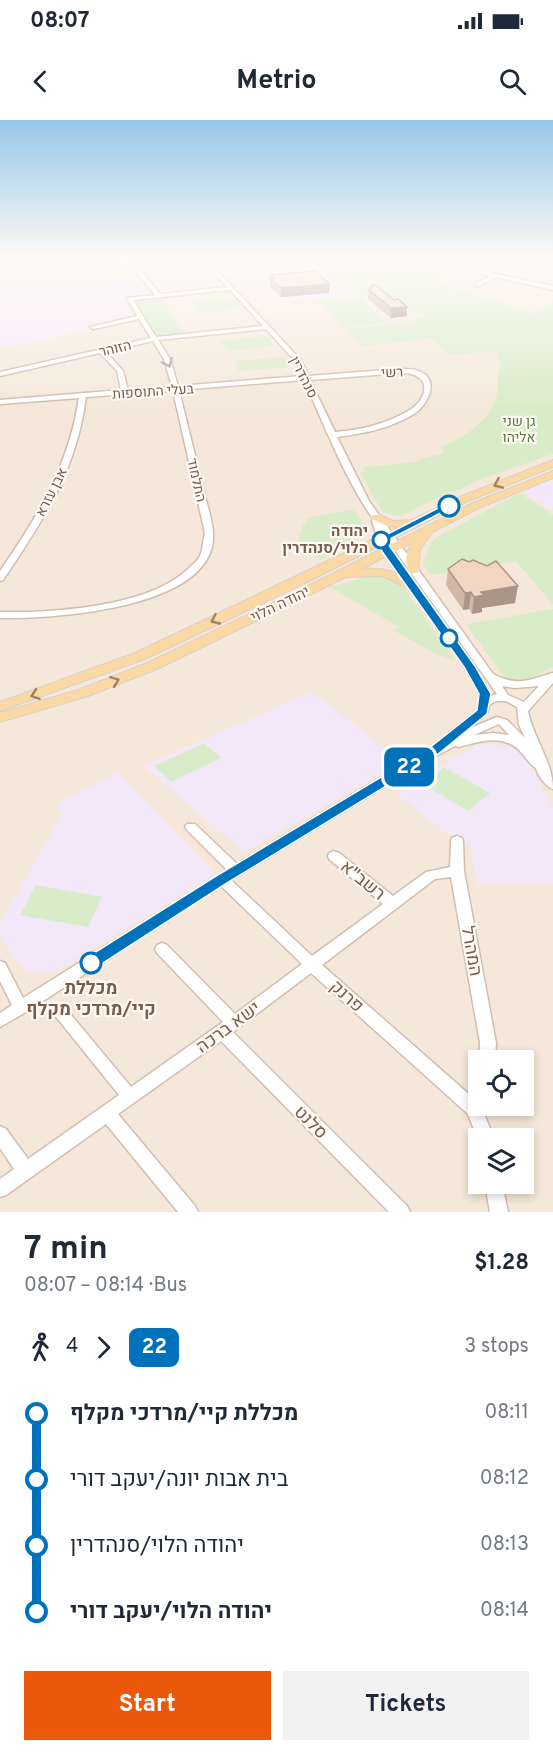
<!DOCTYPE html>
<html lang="en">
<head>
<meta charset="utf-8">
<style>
	:root { --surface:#fff; --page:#f2f2f3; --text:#1f2937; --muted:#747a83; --accent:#ea580c }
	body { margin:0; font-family:Overpass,Heebo,sans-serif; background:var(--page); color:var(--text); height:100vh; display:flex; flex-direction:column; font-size:22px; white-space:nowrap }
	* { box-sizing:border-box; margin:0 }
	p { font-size:20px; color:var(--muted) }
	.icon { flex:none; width:33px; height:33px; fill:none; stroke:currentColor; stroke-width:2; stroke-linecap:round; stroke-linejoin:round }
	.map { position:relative; height:1092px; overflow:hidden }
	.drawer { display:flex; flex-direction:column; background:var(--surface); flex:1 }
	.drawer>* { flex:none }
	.badge { padding:0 12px; border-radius:9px; font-size:21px; line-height:39px }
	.tools { position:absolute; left:468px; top:930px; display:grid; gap:12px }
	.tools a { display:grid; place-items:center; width:66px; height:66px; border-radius:0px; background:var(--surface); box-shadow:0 3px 9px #0003; font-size:30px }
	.map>.badge { position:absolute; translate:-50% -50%; box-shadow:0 0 0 3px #fff }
	.legs { display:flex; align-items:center; gap:9px; height:66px; padding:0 24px; font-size:20px }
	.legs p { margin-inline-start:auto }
	.summary { display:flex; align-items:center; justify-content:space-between; height:102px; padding:0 24px }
	h1 { font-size:33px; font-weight:700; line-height:45px }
	.action { display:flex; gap:12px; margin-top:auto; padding:12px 24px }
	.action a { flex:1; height:69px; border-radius:0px; background:var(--accent); color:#fff; font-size:24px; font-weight:700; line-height:69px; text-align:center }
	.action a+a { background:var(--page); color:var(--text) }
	ul { padding:0 24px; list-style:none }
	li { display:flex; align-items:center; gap:21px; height:66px; font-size:22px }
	li i { display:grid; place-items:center; width:9px; height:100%; margin:0 8px; background:currentColor }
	li i::after { content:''; width:15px; height:15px; margin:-8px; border:4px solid; border-radius:50%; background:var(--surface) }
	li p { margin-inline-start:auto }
	li:first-child i { background:linear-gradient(#0000 50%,currentColor 0) }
	li:last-child i { background:linear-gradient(currentColor 50%,#0000 0) }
	.status { display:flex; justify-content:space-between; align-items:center; height:42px; padding:0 30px; background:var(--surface); direction:ltr }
	.status svg { height:16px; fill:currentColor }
	header { display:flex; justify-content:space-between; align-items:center; height:78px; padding:0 24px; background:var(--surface); font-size:27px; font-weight:700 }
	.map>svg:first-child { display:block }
	.residential { fill:#f5e8da; fill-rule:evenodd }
	.education { fill:#f3e8fa }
	.green { fill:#d8ecc9 }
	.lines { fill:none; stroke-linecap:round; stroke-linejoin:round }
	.minor-casing { stroke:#d1beb0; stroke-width:3 }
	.major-casing { stroke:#dad1cd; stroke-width:2 }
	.minor { fill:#fff; fill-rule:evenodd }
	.major { fill:#fbd9a5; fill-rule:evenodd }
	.wall { fill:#d1b7a8 }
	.shaded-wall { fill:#aa9588 }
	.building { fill:#f3d5c3; stroke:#aa9588; stroke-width:1.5 }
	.oneway { stroke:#af9d94 }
	.oneway2 { stroke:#a18267 }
	.line-1 { fill:#0072bc; stroke:#fff; stroke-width:1.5 }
	.stop-1-dot { fill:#fff; stroke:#0072bc; stroke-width:3 }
	.labels { text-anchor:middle; stroke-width:4.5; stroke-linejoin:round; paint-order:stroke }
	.far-street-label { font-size:14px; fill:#7a5c4d; stroke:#fffaf3 }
	.far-park-label { font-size:14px; fill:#537a41; stroke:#fffaf3 }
	.stop-label { font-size:15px; font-weight:bold; fill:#7a5c4d; stroke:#fffaf3; text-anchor:end }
	.street-label { font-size:15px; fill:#7a5c4d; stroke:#fffaf3 }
	.near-street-label { font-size:18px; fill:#7a5c4d; stroke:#fffaf3 }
	.near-stop-label { font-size:18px; font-weight:bold; fill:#7a5c4d; stroke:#fffaf3 }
</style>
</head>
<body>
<div class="status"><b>08:07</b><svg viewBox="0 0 49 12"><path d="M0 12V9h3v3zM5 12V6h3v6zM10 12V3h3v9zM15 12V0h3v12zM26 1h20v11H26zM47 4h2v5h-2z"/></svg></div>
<header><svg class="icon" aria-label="back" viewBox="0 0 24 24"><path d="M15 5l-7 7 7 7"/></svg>Metrio<svg class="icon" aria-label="search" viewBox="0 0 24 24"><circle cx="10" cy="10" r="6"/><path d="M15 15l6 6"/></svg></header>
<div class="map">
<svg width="553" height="1092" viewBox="0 0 553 1092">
	<rect width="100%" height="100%" fill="#fdf6ec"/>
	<path class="residential" d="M0,138H553V1092H0ZM478,940H524V986H478ZM478,1018H524V1064H478Z"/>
	<path class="education" d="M252,138H299L319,148L271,153Z
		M0,148L137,157L149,171L140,172L141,175L125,177L134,195L83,207L88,210L0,229Z
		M318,151L354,174L278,182L253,158Z
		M553,360V391L522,371Z
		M311,572L403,642L244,732L144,646Z
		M492,624L515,629L526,638L553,689V763L477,764L469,722L457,721L397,674L459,634L476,626Z
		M119,653L216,755L57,850L43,853L30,851L15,840L0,815V802L63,693L56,684Z"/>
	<path class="green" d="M0,138H44L41,143L83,145L76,152L0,147Z
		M134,138H165L171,145L158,147L163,154L149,155Z
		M300,138H384L415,145L433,138H463L450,144L462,146L436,160L446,167L535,193L553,182V334L478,360L459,370L451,371L401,396L383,393L360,352H366L363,347L416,342L422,338L441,334L443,332L441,327C466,316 495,299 498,268C498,259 497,255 501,246L496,231L449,235L413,199L426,195L372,175L359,177L386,203L343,207L318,181L358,177L320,151L319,148Z
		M231,177L241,188L199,192L191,181Z
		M161,178L185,214L155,217L133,180Z
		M414,202L433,218L363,226L346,209Z
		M266,216L274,226L228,231L220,221Z
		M284,237L289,247L239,251L235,241Z
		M520,373L553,395V485L516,441L431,455L423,444L431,422L437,417Z
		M354,389L367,410L321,440L298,420L302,407L308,398Z
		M371,456L395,460L401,464L455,540L438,535L393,510L399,507L330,467Z
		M553,489V546C536,556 521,569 503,556L466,504Z
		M204,623L221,638L171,662L154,646Z
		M444,647L490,673L468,691L423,664Z
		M36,765L102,777L88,807L20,795Z"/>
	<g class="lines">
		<defs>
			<path id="minor" d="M124,138L134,140V142L160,174L227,167L200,138H205L300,239L309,256L398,249C406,249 414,248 421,252C440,261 427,286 414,294C391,308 363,314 337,317L369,381L493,554C519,567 527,560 553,553V563L528,591C533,618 553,642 553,669C546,667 537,654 536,648C529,644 525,636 519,630C502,614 480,621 459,627L455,626L423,643L231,760L312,836L383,784L329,739L328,736L329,733L334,731L339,733L393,776L426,752L450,747L451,721L452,718L457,716L462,718L463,721L464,751L496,923L495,940H479L480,923L451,757L435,759L322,845L471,976L472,973L478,971V986H483L482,989L494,1018H478V1020L468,994L311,853L233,912L407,1086L410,1092H389L221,921L118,994L195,1086L198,1092H178L106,1004L6,1075L0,1077V1059L14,1049L0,1028V1006L6,1009L28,1039L119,975L57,898L54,894L57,890L62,888L67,890L131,967L223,902L157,833L155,829L157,825L162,823L167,825L235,894L302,844L221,766L26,892L0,907V893L12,885L0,861V841L5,843L23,878L227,750L187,710L185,707L187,704H195L237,744L415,637L450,619L447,616L449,613L478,590L480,574L464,546L382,431L372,401L373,399C344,357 325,307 304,260L179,270C187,303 195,335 203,368C206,382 212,398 213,412C219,489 52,499 0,498V492C53,493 153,487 191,446C194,443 198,440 200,436C203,429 203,420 205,413L173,271L86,277C77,349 43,401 3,460L0,461V451C38,396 69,345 79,278L0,284V280L121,270L117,251L100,233L0,256V252L151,218L139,199L93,209L90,207L137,196L127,178L155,175L130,144L125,146L110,142ZM230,170L263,206L156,217L133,180ZM266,209L295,241L302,256L178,266L170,239L158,220ZM153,221L164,239L172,267L128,270L123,251L106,232ZM401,253C433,253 429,279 408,291C386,304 360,310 335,312L310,260ZM385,416L497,574L490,576L474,546L390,431ZM502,566L515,568L539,566L524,582L508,575ZM496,581H506L517,587L519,605L525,618L507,600L497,597L468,609L487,593L489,585ZM499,604L509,615L493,613L474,615Z
				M500,138L553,142V146L511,141L487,152L553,166V170L496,157L479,166H475V164L491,156L480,153V151L505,140Z
				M485,1064H502L508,1092H490Z"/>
			<path id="major" d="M553,340V347L468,381L305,463L145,539L0,591V582L135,533L399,407L387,406L372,399V395H380L393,401L412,400L460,377Z
				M553,351V358L481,387L432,412L420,430L418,453H410C404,442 406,432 413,422L361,449C381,447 399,452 416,462L418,465L416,468H408L383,456L346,457L157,549L88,576L0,602V593L78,570L147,543L316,462L473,383Z"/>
		</defs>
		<use href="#minor" class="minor-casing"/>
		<use href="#major" class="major-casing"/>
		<use href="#minor" class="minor"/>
		<use href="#major" class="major"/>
	</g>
	<path class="wall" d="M271,155L329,173L281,177L270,167Z
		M369,170L407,196L391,198L368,179Z
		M469,442L515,483L482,488V492L472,494L469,489L463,490L446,465L448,449Z"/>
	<path class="shaded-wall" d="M329,164V173L281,177V168Z
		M407,187V196L391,198V188Z
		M518,466L515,483L482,488V492L472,494L474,477L481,472Z
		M471,472L469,489L463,490L465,473Z"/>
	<path class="building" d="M315,151L329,164L281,168L270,158H274L271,155Z
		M374,164L394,180L398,179L407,187L391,188L369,170Z
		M462,439L469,442L473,440L487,446L496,441L518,466L481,472L484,475L474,477L471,472L465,473L448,449Z"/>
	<defs><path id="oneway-chevron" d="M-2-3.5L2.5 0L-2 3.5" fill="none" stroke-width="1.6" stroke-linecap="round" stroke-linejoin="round" transform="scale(1.5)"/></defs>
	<use class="oneway" href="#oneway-chevron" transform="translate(168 243) rotate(66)"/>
	<g class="oneway2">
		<use href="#oneway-chevron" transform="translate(498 364) rotate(157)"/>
		<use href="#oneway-chevron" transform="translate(215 500) rotate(155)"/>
		<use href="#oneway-chevron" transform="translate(115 561) rotate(-21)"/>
		<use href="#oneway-chevron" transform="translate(35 575) rotate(161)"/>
	</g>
	<linearGradient id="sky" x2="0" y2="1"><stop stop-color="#97c7e8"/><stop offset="0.48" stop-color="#fefbf6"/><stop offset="1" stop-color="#fefbf6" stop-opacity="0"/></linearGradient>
	<rect width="553" height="290" fill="url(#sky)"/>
	<path class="line-1" d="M446,384L454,386L386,421L475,546L491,574L487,594L437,635L227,763L97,847L91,849L86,847L83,843L86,838L216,756L428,629L477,590L479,574L464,547L383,433L376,420Z"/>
	<g class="stop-1-dot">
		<circle cx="449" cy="386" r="10"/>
		<circle cx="381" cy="420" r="8"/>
		<circle cx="449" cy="518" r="8"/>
		<circle cx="91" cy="843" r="10"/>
	</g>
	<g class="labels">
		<g class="far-street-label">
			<text transform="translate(115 228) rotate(-13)" y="5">הזוהר</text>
			<text transform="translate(392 252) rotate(-3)" y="5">רשי</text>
			<text transform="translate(304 257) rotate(63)" y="5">סנהדרין</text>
			<text transform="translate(153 271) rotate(-4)" y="5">בעלי התוספות</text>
			<text transform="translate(197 360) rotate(77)" y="5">התלמוד</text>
			<text transform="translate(51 372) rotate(-63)" y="5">אבן עזרא</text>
		</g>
		<g class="far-park-label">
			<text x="519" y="306">גן שני<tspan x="519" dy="16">אליהו</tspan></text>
		</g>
		<g class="stop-label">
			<text x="368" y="416">יהודה<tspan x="368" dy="17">הלוי/סנהדרין</tspan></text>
		</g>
		<g class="street-label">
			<text transform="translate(280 484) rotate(-26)" y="5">יהודה הלוי</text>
		</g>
		<g class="near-street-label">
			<text transform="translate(363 760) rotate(39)" y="6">רשב"א</text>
			<text transform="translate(472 831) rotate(80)" y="6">המהרל</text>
			<text transform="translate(347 876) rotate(42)" y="6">פרנק</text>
			<text transform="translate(228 907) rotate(-36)" y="6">ישא ברכה</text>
			<text transform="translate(311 1002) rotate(45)" y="6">סלנט</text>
		</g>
		<g class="near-stop-label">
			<text x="91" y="874">מכללת<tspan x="91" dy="21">קיי/מרדכי מקלף</tspan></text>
		</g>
	</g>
</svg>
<div class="tools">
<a><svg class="icon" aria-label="locate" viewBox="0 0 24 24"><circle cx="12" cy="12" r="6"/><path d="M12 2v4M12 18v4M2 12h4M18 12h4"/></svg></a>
<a><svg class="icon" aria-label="layers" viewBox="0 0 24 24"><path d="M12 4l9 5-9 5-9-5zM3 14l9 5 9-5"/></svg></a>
</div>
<b class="badge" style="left:409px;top:647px;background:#0072bc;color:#fff">22</b>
</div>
<section class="drawer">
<div class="summary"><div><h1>7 min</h1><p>08:07 – 08:14 · Bus</p></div><b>$1.28</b></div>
<div class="legs"><svg class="icon" aria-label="walk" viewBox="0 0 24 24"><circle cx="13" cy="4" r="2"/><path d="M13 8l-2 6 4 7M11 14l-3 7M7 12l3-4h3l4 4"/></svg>4<svg class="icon" aria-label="forward" viewBox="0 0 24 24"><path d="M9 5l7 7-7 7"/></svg><b class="badge" style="background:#0072bc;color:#fff">22</b><p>3 stops</p></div>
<ul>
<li><i style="color:#0072bc"></i><b>מכללת קיי/מרדכי מקלף</b><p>08:11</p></li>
<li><i style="color:#0072bc"></i><span>בית אבות יונה/יעקב דורי</span><p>08:12</p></li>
<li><i style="color:#0072bc"></i><span>יהודה הלוי/סנהדרין</span><p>08:13</p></li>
<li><i style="color:#0072bc"></i><b>יהודה הלוי/יעקב דורי</b><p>08:14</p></li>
</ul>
<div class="action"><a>Start</a><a>Tickets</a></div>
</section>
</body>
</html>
